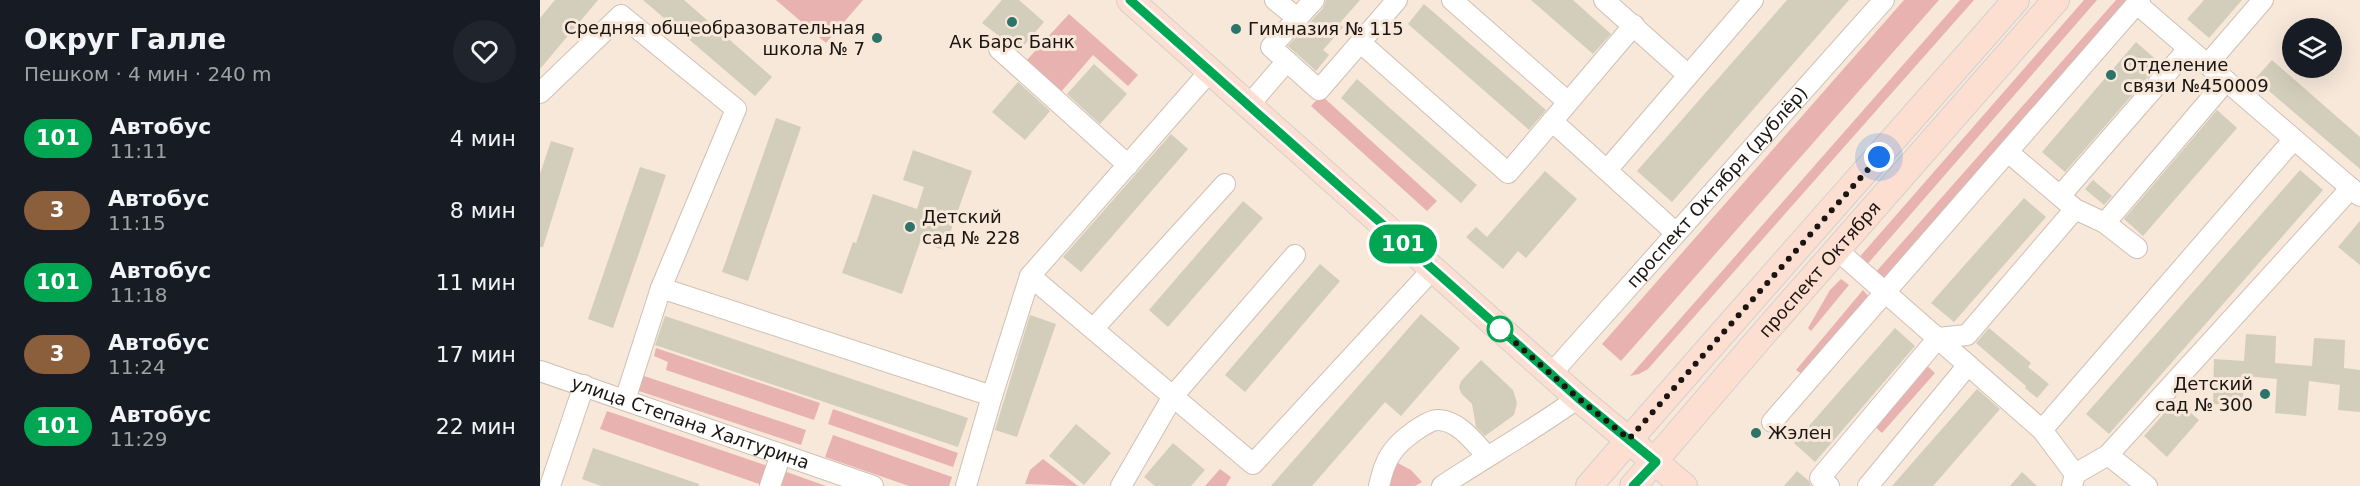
<!DOCTYPE html>
<html lang="ru">
<head>
<meta charset="utf-8">
<style>
	:root { --surface:#171b24; --page:#20242c; --text:#f1f3f6; --muted:#9ea1a6 }
	body { margin:0; font-family:"DejaVu Sans",sans-serif; background:var(--page); color:var(--text); height:100vh; display:flex; flex-direction:column; font-size:22px; white-space:nowrap }
	* { box-sizing:border-box; margin:0 }
	p { font-size:20px; color:var(--muted) }
	.icon { flex:none; width:33px; height:33px; fill:none; stroke:currentColor; stroke-width:2; stroke-linecap:round; stroke-linejoin:round }
	.map { position:relative; flex:1; overflow:hidden }
	.side { display:flex; flex-direction:column; background:var(--surface); width:540px }
	.side>* { flex:none }
	.badge { padding:0 12px; border-radius:20px; font-size:21px; line-height:39px }
	.buttons { position:absolute; left:1742px; top:18px; display:grid; gap:12px }
	.buttons a { display:grid; place-items:center; width:60px; height:60px; border-radius:50%; background:var(--surface); box-shadow:0 6px 24px #0002; font-size:30px }
	.you { position:absolute; width:30px; height:30px; margin:-15px; border:4px solid #fff; border-radius:50%; background:#1a73e8; box-shadow:0 0 0 9px #1a73e833 }
	.map>.badge { position:absolute; translate:-50% -50%; box-shadow:0 0 0 3px #fff }
	.round { display:grid; place-items:center; flex:none; width:63px; height:63px; border-radius:32px; background:var(--page) }
	.summary { display:flex; align-items:center; justify-content:space-between; height:102px; padding:0 24px }
	h1 { font-size:28px; font-weight:700; line-height:45px }
	ul { padding:0; list-style:none }
	li { display:flex; align-items:center; gap:18px; height:72px; padding:0 24px }
	li div { flex:1 }
	li b { display:block; font-size:22px }
	li em { font-style:normal }
	li .badge { min-width:66px; font-weight:700; text-align:center }
	main { display:flex; flex:1; min-height:0 }
	.map>svg:first-child { display:block }
	.green { fill:#e8b2b0 }
	.building { fill:#d3cdbb }
	.lines { fill:none; stroke-linecap:round; stroke-linejoin:round }
	.minor-casing { stroke:#cfc0b2; stroke-width:22 }
	.major-casing { stroke:#d1d0cf; stroke-width:28 }
	.minor { stroke:#fff; stroke-width:20 }
	.major { stroke:#fddfd2; stroke-width:26 }
	.line-casing { stroke:#fff; stroke-width:14 }
	.line { stroke:#00a651; stroke-width:9 }
	.walk { stroke:#1a1510; stroke-width:6; stroke-dasharray:0 10.8 }
	.poi-dot { fill:#2c7369; stroke:#f7e8da; stroke-width:2 }
	.stop-dot { fill:#fff; stroke:#00a651; stroke-width:3 }
	.labels { text-anchor:middle; stroke-width:6; stroke-linejoin:round; paint-order:stroke }
	.poi-label { font-size:18px; fill:#1a1510; stroke:#f7e8da; text-anchor:start }
	.street-label { font-size:18px; fill:#1a1510; stroke:#f7e8da }
</style>
</head>
<body>
<main>
<section class="side">
<div class="summary"><div><h1>Округ Галле</h1><p>Пешком · 4 мин · 240 m</p></div><a class="round"><svg class="icon" aria-label="heart" viewBox="0 0 24 24"><path d="M12 20l-8-8c-3-5 5-10 8-4 3-6 11-1 8 4z"/></svg></a></div>
<ul>
<li><span class="badge" style="background:#00a651;color:#fff">101</span><div><b>Автобус</b><p>11:11</p></div><em>4 мин</em></li>
<li><span class="badge" style="background:#8b5e3c;color:#fff">3</span><div><b>Автобус</b><p>11:15</p></div><em>8 мин</em></li>
<li><span class="badge" style="background:#00a651;color:#fff">101</span><div><b>Автобус</b><p>11:18</p></div><em>11 мин</em></li>
<li><span class="badge" style="background:#8b5e3c;color:#fff">3</span><div><b>Автобус</b><p>11:24</p></div><em>17 мин</em></li>
<li><span class="badge" style="background:#00a651;color:#fff">101</span><div><b>Автобус</b><p>11:29</p></div><em>22 мин</em></li>
</ul>
</section>
<div class="map">
<svg width="1820" height="486" viewBox="0 0 1820 486">
	<rect width="100%" height="100%" fill="#f7e8da"/>
	<path class="green" d="M236,0H323L286,43Z
		M1364,0H1399L1081,361L1062,344Z
		M1420,0H1434L1108,369L1099,374L1090,376Z
		M1544,0H1557L1324,268L1316,261Z
		M1576,0H1594L1345,283L1335,273Z
		M529,14L598,75L588,86L553,55L520,93L485,62Z
		M781,95L897,201L887,211L771,106Z
		M1301,279L1309,285L1271,331L1268,328L1290,290Z
		M1323,290L1330,298L1262,374L1256,370Z
		M116,348L280,403L274,420L126,370L128,362L114,356Z
		M1383,362L1395,373L1342,433L1331,423Z
		M98,374L266,430L261,445L93,389Z
		M293,409L418,453L413,467L288,424Z
		M67,411L228,466L222,485L60,429Z
		M293,435L412,477L409,486H369L285,457Z
		M503,459L538,486L485,484L490,470Z
		M856,462L871,470L882,482L875,486H844Z
		M680,469L691,477L686,486H665Z
		M241,470L286,486H236Z"/>
	<path class="building" d="M15,0H58L0,69V18Z
		M103,0H144L232,77L215,96Z
		M462,0H479L504,22L479,51L442,23Z
		M786,0H820L799,24L803,27L783,50L789,55L776,71L748,46L783,8Z
		M991,0H1033L1071,34L1053,54Z
		M1247,0H1309L1132,202L1097,171Z
		M1664,0H1702L1669,38L1647,19Z
		M884,4L1006,110L989,130L868,24Z
		M1596,42L1620,63L1525,172L1502,152Z
		M1732,60L1820,137V169L1715,79Z
		M554,64L587,94L560,124L527,94Z
		M817,79L937,185L921,203L801,98Z
		M478,82L510,111L485,140L452,112Z
		M1677,110L1697,128L1603,236L1584,219Z
		M236,118L261,127L208,281L182,272Z
		M631,134L648,149L541,272L523,257Z
		M11,141L34,148L3,247H0V174Z
		M373,150L432,171L404,250L380,242L362,294L302,273L313,242L316,243L333,194L377,209L384,187L363,180Z
		M100,167L126,175L73,328L48,319Z
		M1760,170L1783,190L1569,434L1546,414Z
		M1005,171L1037,199L986,258L978,251L963,269L926,237L936,227L947,237Z
		M1553,180L1572,196L1564,205L1545,189Z
		M1484,198L1506,217L1414,322L1391,303Z
		M703,201L723,218L628,327L609,310Z
		M1820,221V265L1798,247Z
		M780,264L800,281L705,392L685,375Z
		M881,314L920,348L861,416L845,402L772,486H731Z
		M490,315L516,324L477,437L455,430Z
		M125,316L428,418L418,447L115,345Z
		M1355,328L1375,346L1275,462L1254,443Z
		M1449,328L1491,363L1488,367L1509,384L1497,398L1485,388L1486,386L1436,343Z
		M1706,334L1736,336L1735,363L1772,366L1774,338L1805,340L1804,368L1820,370V412L1798,410L1800,385L1769,381L1766,416L1735,413L1737,379L1705,376L1702,405L1673,404L1674,359L1704,361Z
		M941,360L973,390L977,403L974,415L945,436L936,427L932,404L921,393L919,387L921,381Z
		M1437,389L1460,409L1393,486H1352Z
		M1636,400L1659,420L1627,457L1604,436Z
		M536,424L571,453L544,485L509,456Z
		M633,443L665,470L651,486H615L604,477Z
		M53,448L159,484V486H61L42,479Z
		M1257,471L1269,481L1271,486H1244Z
		M1482,472L1497,486H1470Z"/>
	<g class="lines">
		<defs>
			<g id="minor">
				<path d="M735,0L757,18"/>
				<path d="M774,0L731,47L779,90L857,0"/>
				<path d="M912,0L1028,102"/>
				<path d="M1064,0L1148,75"/>
				<path d="M1597,4L1820,196"/>
				<path d="M821,43L968,173L1094,25"/>
				<path d="M459,49L588,165"/>
				<path d="M1667,65L1723,0"/>
				<path d="M0,93L81,15L196,109L121,288L85,400"/>
				<path d="M709,105L747,61"/>
				<path d="M1012,121L1136,233"/>
				<path d="M1468,152L1535,209L1565,223L1597,248"/>
				<path d="M1067,170L1213,0"/>
				<path d="M1520,196L1648,49"/>
				<path d="M1565,223L1686,81"/>
				<path d="M1297,250L1502,430L1535,474"/>
				<path d="M490,276L670,71"/>
				<path d="M121,288L452,396"/>
				<path d="M554,328L685,184"/>
				<path id="s1" d="M0,371L333,486"/>
				<path id="s2" d="M1011,374L1344,0"/>
				<path d="M1232,422L1600,0"/>
				<path d="M1502,430L1754,139"/>
				<path d="M1568,455L1607,486"/>
				<path d="M10,486L44,385"/>
				<path d="M230,486L241,454"/>
				<path d="M426,486L452,396L490,276L713,464L892,270"/>
				<path d="M581,486L633,396L755,255"/>
				<path d="M839,486C842,474 845,461 853,451C860,441 887,419 899,420C919,421 934,442 947,456"/>
				<path d="M902,486C947,456 994,430 1038,398"/>
				<path d="M1289,486L1280,478L1398,338L1427,335L1535,209"/>
				<path d="M1328,486L1428,365"/>
				<path d="M1532,486L1535,474L1568,455L1811,188"/>
			</g>
			<g id="major">
				<path d="M590,0L1038,398L1144,486"/>
				<path d="M1049,486C1190,323 1334,162 1476,0"/>
				<path id="s3" d="M1093,486L1224,333L1516,0"/>
			</g>
		</defs>
		<use href="#minor" class="minor-casing"/>
		<use href="#major" class="major-casing"/>
		<use href="#minor" class="minor"/>
		<use href="#major" class="major"/>
	</g>
	<g class="lines">
		<defs>
			<path id="line" d="M590,0L1038,398L1116,462L1093,486"/>
		</defs>
		<use href="#line" class="line-casing"/>
		<use href="#line" class="line"/>
		<path class="walk" d="M960,329L1038,398L1089,439L1339,157"/>
	</g>
	<g class="poi-dot">
		<circle cx="472" cy="22" r="6"/>
		<circle cx="696" cy="29" r="6"/>
		<circle cx="337" cy="38" r="6"/>
		<circle cx="1571" cy="75" r="6"/>
		<circle cx="370" cy="227" r="6"/>
		<circle cx="1725" cy="394" r="6"/>
		<circle cx="1216" cy="433" r="6"/>
	</g>
	<circle class="stop-dot" cx="960" cy="329" r="12"/>
	<g class="labels">
		<g class="poi-label">
			<text x="325" y="34" text-anchor="end">Средняя общеобразовательная<tspan x="325" dy="21">школа № 7</tspan></text>
			<text x="708" y="35">Гимназия № 115</text>
			<text x="472" y="48" text-anchor="middle">Ак Барс Банк</text>
			<text x="1583" y="71">Отделение<tspan x="1583" dy="21">связи №450009</tspan></text>
			<text x="382" y="223">Детский<tspan x="382" dy="21">сад № 228</tspan></text>
			<text x="1713" y="390" text-anchor="end">Детский<tspan x="1713" dy="21">сад № 300</tspan></text>
			<text x="1228" y="439">Жэлен</text>
		</g>
		<g class="street-label">
			<text dy="6" stroke="none"><textPath href="#s2" startOffset="250">проспект Октября (дублёр)</textPath></text>
			<text dy="6" stroke="none"><textPath href="#s3" startOffset="286">проспект Октября</textPath></text>
			<text dy="6" stroke="none"><textPath href="#s1" startOffset="159">улица Степана Халтурина</textPath></text>
		</g>
	</g>
</svg>
<div class="buttons">
<a><svg class="icon" aria-label="layers" viewBox="0 0 24 24"><path d="M12 4l9 5-9 5-9-5zM3 14l9 5 9-5"/></svg></a>
</div>
<div class="you" style="left:1339px;top:157px"></div>
<b class="badge" style="left:863px;top:244px;background:#00a651;color:#fff">101</b>
</div>
</main>
</body>
</html>
